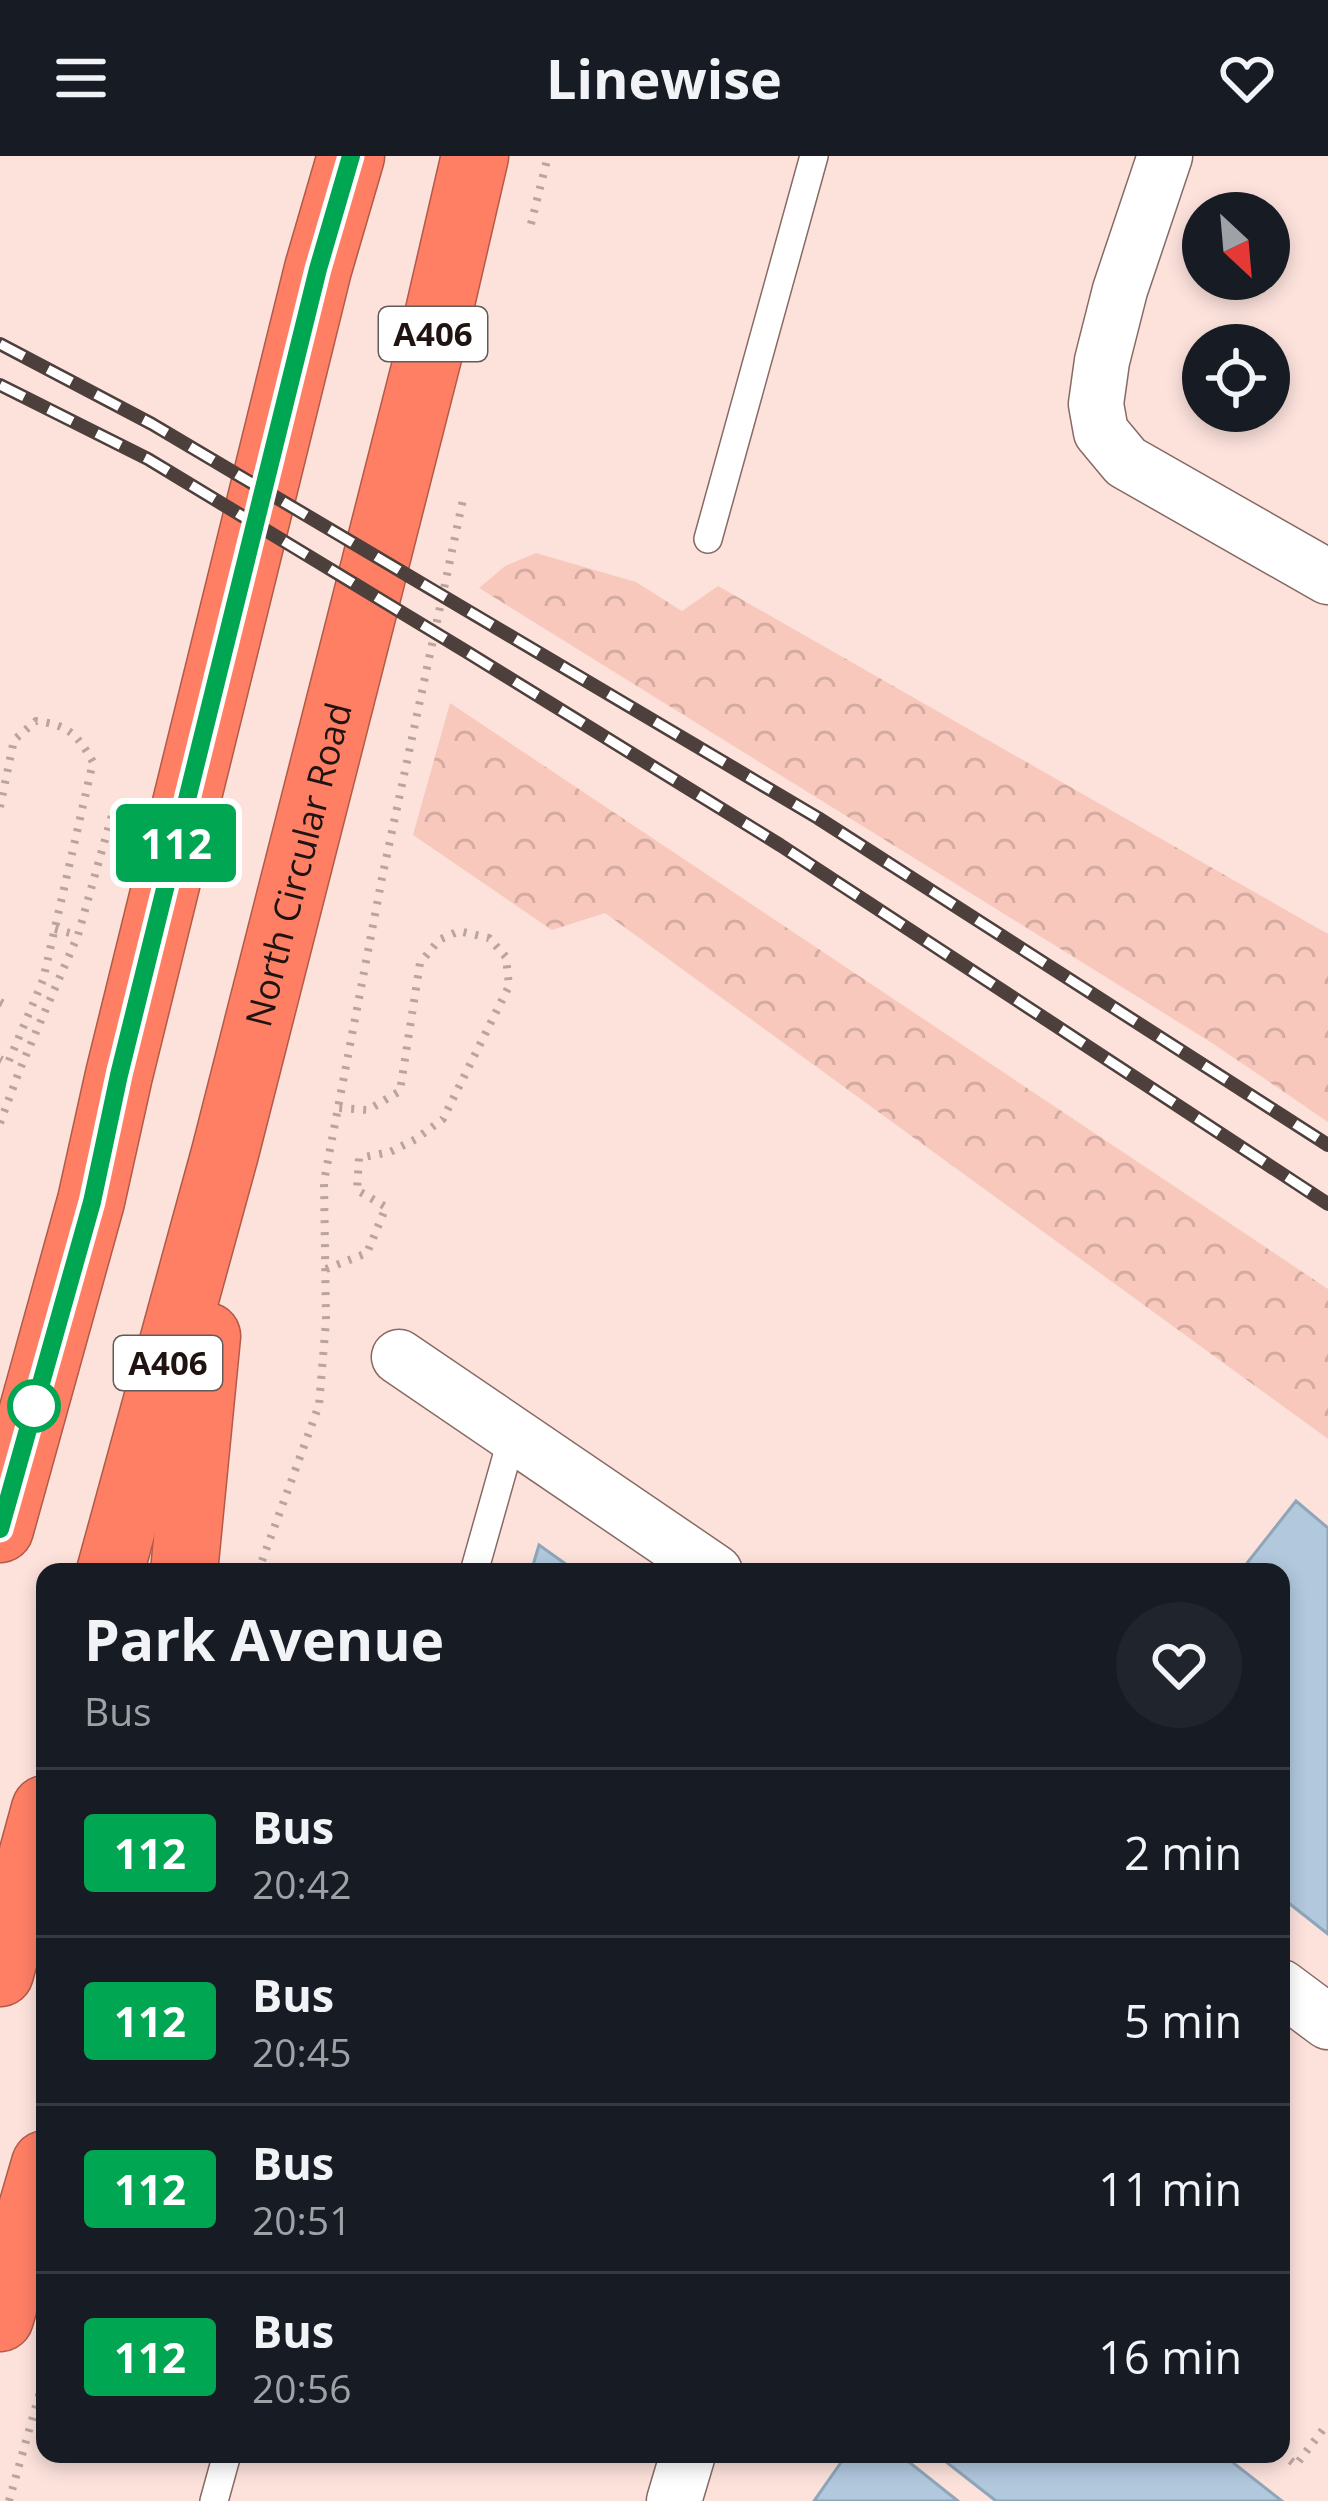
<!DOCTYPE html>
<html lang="en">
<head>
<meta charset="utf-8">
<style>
	:root { --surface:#171b24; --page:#20242c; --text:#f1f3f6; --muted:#9ea1a6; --line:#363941 }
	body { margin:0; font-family:"Open Sans",sans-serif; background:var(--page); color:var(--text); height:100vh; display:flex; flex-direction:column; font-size:45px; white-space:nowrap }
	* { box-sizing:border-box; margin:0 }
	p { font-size:39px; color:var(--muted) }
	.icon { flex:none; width:66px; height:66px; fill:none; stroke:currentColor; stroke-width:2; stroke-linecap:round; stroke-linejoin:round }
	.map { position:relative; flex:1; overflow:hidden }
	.drawer { position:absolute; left:36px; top:1407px; width:1254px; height:900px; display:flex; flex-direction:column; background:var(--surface); border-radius:24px; box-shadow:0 6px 18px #0003 }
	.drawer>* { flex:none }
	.badge { padding:0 24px; border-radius:9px; font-size:42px; line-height:78px }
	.needle { width:78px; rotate:154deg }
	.buttons { position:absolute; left:1182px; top:36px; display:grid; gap:24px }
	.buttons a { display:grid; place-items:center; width:108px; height:108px; border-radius:50%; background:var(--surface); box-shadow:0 6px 18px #0003; font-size:60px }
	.map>.badge { position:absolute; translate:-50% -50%; box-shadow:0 0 0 6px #fff }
	.round { display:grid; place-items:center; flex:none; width:126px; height:126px; border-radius:63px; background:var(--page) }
	.overview { display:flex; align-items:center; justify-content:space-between; height:204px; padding:0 48px }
	h1 { font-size:57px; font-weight:700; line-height:90px }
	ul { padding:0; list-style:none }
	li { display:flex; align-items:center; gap:36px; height:168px; padding:0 48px; border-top:3px solid var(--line) }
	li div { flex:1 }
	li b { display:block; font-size:45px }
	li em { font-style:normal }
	li .badge { min-width:132px; font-weight:700; text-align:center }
	header { display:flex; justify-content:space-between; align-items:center; height:156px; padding:0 48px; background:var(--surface); font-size:54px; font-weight:700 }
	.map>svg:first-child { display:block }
	.forest { fill:url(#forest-crowns) }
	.building { fill:#b1c8dd; stroke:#8fa5b9; stroke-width:3 }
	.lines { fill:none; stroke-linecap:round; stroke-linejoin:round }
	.lane-casing { stroke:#876a63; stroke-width:30 }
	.street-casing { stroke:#876a63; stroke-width:57 }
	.highway-casing { stroke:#b15a48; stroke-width:69 }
	.path { stroke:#baa49f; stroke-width:8; stroke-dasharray:3 9; stroke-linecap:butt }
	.lane { stroke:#fff; stroke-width:27 }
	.street { stroke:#fff; stroke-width:54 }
	.highway { stroke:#ff7f65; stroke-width:66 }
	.rail-casing { stroke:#4d3f3c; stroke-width:14 }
	.rail { stroke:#fff; stroke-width:9; stroke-dasharray:27; stroke-linecap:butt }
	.line-casing { stroke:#fff; stroke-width:27 }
	.line { stroke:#00a651; stroke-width:18 }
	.stop-dot { fill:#fff; stroke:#00a651; stroke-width:6 }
	.labels { text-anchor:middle; stroke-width:9; stroke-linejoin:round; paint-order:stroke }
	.shield { fill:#fff; stroke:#625a59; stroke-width:3 }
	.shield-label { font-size:33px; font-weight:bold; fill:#1f1412 }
	.street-label { font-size:36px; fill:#1f1412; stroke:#fff }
</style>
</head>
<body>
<header><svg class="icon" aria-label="menu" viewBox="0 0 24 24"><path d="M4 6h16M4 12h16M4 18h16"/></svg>Linewise<svg class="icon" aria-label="heart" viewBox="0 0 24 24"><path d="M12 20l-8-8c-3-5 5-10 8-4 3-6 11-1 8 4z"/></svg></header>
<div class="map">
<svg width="1328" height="2345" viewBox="0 0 1328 2345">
	<defs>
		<pattern id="forest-crowns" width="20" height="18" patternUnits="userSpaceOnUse" patternTransform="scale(3)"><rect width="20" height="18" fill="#f8c8bd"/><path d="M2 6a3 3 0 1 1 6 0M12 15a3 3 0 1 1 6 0" fill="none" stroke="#d4aba1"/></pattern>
	</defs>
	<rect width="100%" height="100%" fill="#fde2dc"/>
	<path class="forest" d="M536,397L636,426L682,455L718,430L1328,778V966L1212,887L479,432L505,410Z
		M450,547L1328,1133V1283L605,757L552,774L413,679Z"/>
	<path class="building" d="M1296,1345L1328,1372V1778L1281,1741V1416H1240Z
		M539,1389L577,1416H531Z
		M847,2298H899L958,2345H814Z
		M936,2298H1222L1282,2345H996Z"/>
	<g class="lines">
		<defs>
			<path id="lane" d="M708,383L814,0
				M474,1416L513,1278
				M214,2345L227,2298"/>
			<path id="street" d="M1165,0L1120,134L1102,205L1096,248L1101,276L1126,306L1328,421
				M399,1201L715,1416
				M1281,1831L1328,1866
				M674,2345L688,2298"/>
			<g id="highway">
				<path d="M0,1373L91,1045L119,919L318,113L351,0"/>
				<path id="s1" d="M110,1416L225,997L434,177L475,0"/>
				<path d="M184,1416L207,1180"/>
				<path d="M0,1817L45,1653"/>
				<path d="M0,2162L45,2008"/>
			</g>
		</defs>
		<use href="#lane" class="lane-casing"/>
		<use href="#street" class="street-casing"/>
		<use href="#highway" class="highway-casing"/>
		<path class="path" d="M531,68L548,0
			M0,651L14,584L36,565C68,569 77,578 93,606L43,824L8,907L0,903
			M55,773L78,779
			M0,846L8,850
			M0,967L20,913L78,779L112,659
			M326,1113L367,1097L386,1051L357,1034L359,1002L390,996L416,983L443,963L509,830L506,801L489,782L459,775L439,784L420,807L400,935L368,954L339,952
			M258,1416L319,1249L326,1165L324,1025L382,722L464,339
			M1281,2297L1296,2309L1328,2267
			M9,2345L45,2218"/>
		<use href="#lane" class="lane"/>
		<use href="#street" class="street"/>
		<use href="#highway" class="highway"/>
		<defs>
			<path id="rail" d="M0,188L152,268L818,662L1328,989
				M0,229L148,303L467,496L780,689L1328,1048"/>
		</defs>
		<use href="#rail" class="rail-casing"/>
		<use href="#rail" class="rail"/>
	</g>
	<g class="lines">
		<defs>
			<path id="line" d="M0,1373L92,1046L119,919L318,113L351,0"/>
		</defs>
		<use href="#line" class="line-casing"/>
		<use href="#line" class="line"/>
	</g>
	<circle class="stop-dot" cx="34" cy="1250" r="24"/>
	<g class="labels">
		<g class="shield">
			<rect x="379" y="151" width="108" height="54" rx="9"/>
			<rect x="114" y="1180" width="108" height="54" rx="9"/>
		</g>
		<g class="shield-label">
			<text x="433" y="190">A406</text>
			<text x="168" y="1219">A406</text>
		</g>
		<g class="street-label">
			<text dy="13" stroke="none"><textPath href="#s1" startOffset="732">North Circular Road</textPath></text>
		</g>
	</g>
</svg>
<div class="buttons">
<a><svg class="needle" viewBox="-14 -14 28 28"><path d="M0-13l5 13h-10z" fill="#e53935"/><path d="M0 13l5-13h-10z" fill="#9ea1a6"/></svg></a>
<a><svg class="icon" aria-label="locate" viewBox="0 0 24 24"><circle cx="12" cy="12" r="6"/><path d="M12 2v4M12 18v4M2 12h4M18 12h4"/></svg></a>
</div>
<b class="badge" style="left:176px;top:687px;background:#00a651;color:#fff">112</b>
<section class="drawer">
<div class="overview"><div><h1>Park Avenue</h1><p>Bus</p></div><a class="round"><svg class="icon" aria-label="heart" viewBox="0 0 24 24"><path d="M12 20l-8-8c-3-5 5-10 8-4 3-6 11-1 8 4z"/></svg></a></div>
<ul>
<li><span class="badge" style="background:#00a651;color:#fff">112</span><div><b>Bus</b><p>20:42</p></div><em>2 min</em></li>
<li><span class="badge" style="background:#00a651;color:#fff">112</span><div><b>Bus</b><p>20:45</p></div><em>5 min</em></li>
<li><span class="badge" style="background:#00a651;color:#fff">112</span><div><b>Bus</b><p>20:51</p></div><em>11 min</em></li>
<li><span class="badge" style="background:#00a651;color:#fff">112</span><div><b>Bus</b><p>20:56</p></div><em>16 min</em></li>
</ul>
</section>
</div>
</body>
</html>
